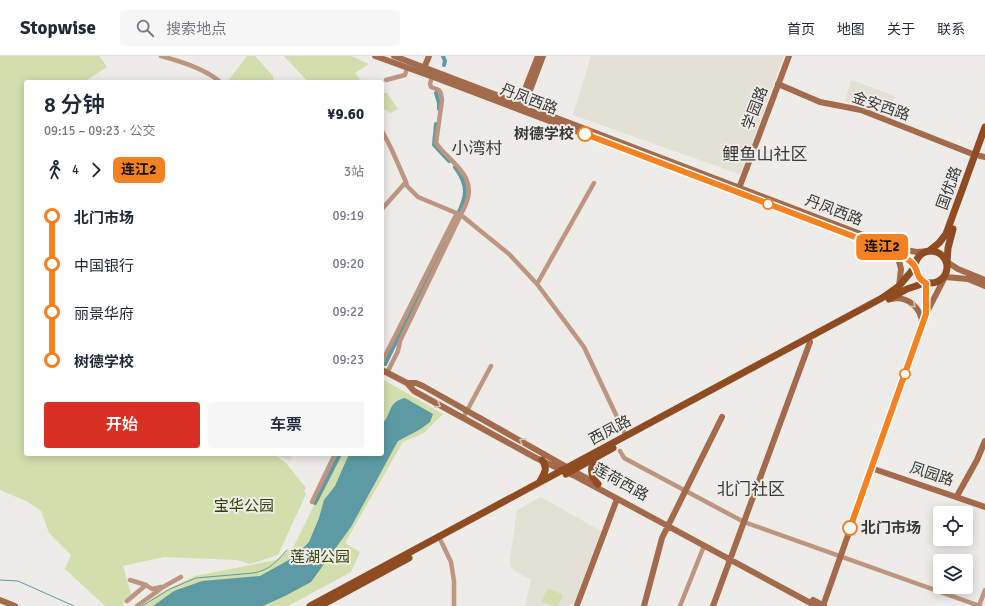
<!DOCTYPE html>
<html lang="zh">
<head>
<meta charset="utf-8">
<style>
	:root { --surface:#fff; --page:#f6f6f7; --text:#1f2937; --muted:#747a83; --line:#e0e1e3; --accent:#d93025 }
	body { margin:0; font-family:Signika,"Noto Sans SC",sans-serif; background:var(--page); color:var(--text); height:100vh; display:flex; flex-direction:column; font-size:15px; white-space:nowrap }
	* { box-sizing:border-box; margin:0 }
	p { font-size:13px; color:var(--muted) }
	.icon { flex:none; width:22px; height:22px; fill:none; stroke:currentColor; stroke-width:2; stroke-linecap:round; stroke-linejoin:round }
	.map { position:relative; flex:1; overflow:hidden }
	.sheet { position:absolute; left:24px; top:24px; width:360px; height:376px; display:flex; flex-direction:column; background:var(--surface); border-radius:4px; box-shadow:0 2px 10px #0003 }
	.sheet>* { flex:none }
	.badge { padding:0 8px; border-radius:6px; font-size:14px; line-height:26px }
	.tools { position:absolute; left:933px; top:450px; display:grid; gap:8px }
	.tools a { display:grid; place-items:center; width:40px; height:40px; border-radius:4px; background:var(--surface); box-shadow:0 2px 10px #0003; font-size:20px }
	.map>.badge { position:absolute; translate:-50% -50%; box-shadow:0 0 0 2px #fff }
	.legs { display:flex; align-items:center; gap:6px; height:44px; padding:0 20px; font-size:13px }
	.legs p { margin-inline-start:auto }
	.overview { display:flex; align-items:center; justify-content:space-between; height:68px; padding:0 20px }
	h1 { font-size:22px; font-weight:600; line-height:30px }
	.action { display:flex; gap:8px; margin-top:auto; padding:8px 20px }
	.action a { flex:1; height:46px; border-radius:4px; background:var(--accent); color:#fff; font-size:16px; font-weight:600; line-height:46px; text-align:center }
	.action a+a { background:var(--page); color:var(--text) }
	ul { padding:0 20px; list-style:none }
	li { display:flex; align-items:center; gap:14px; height:48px; font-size:15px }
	li i { display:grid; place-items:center; width:6px; height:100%; margin:0 5px; background:currentColor }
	li i::after { content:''; width:10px; height:10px; margin:-5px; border:3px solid; border-radius:50%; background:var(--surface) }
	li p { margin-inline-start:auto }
	li:first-child i { background:linear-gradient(#0000 50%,currentColor 0) }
	li:last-child i { background:linear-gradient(currentColor 50%,#0000 0) }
	header { display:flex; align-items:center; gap:24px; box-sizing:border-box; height:56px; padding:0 20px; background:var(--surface); border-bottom:1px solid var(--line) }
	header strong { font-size:19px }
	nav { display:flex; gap:22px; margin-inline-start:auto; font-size:14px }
	.search { width:280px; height:36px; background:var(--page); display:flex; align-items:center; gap:10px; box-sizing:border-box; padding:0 14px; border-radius:4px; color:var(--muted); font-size:15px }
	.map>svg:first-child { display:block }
	.built { fill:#e3e0d4 }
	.green { fill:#d3dead }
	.water { fill:#5c9ba3 }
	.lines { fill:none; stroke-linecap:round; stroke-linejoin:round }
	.stream { stroke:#5c9ba3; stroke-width:1 }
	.canal { stroke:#5c9ba3; stroke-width:4 }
	.street { stroke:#bd9581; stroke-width:4.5 }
	.secondary { stroke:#a36a4c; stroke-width:6 }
	.primary { stroke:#8f4b22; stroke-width:7 }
	.oneway { stroke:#d7c5b9 }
	.line-1-casing { stroke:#fff; stroke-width:9 }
	.line-1 { stroke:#f58220; stroke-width:6 }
	.stop-1-dot { fill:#fff; stroke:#f58220; stroke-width:2 }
	.labels { text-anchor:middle; stroke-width:4; stroke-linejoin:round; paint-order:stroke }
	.street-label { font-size:15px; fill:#3a3a38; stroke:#edece8 }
	.stop-label { font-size:15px; font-weight:bold; fill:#3a3a38; stroke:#edece8; text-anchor:end }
	.park-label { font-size:15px; fill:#374007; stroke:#edece8 }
	.quarter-label { font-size:17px; fill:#3a3a38; stroke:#edece8 }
</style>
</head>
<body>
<header>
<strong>Stopwise</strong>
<div class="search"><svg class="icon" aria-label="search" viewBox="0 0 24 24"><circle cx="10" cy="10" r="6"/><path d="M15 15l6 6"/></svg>搜索地点</div>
<nav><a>首页</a><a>地图</a><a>关于</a><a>联系</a></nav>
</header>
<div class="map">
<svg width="985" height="550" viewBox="0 0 985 550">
	<rect width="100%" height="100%" fill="#edece8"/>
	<path class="built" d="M591,0H784L741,116L739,118L573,59Z
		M851,24L895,40L888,61L845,45Z
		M274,398H293L290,405Z
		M541,441L601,475L575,546L569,550H525L531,524L515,515L510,510V503L517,454Z"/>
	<path class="green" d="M0,0H99L107,11L84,26H26V398H274L286,407L306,432L304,435L306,438L278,499L250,508L237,504L164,501L123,510L131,538L123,548L124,550H105L65,513L71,499L49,477L41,455L28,446L0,434Z
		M247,0H255L273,20L274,26H227Z
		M284,0H351L369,8L355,17L362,26H308Z
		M382,37H387L398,53L391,57L382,52Z
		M382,323L443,358L424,377L403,386L345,487L360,496L351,516L288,550H142L159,537L195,520L276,504L294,490L339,398H382Z
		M548,532L563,539L560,546L555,550H552L542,545Z"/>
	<path class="water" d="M405,342L433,358L430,366L419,374L398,385L351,471L311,526L285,540L263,550H153L174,535L202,525L260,520L294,501L309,486L319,462L324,444L335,430L349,398H382V368C392,359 387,346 405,342Z"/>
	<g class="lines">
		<path class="stream" d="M0,524L18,525L74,550
			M142,550L170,533L196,522L254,517C271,513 275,507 287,494"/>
		<path class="canal" d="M443,0L445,5L444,9
			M436,37L439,47V53
			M436,68L434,89L449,105
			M455,111C469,130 467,140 457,160
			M385,308L445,186
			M315,447L340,398"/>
		<path class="street" d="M161,0C180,5 206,13 220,26
			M386,24L405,19L407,12
			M382,75L391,92L406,126L382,153
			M406,126L407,130L418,141L461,159L509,198L537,228L584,291L626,380
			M537,228L594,127
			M382,306L457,157
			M387,317L398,295L400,285L466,148C478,119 449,106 436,87L442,44L441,38L439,34L431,31L430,28L432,20
			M463,362L491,310
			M620,395L624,402L744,466L980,550
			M312,446L335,398
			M441,485L451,506L454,525V550
			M130,524L146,529L152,533L161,531
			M127,545L146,529
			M137,550L163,531L181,521
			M680,550L704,490
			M979,550L985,534"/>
		<path class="secondary" d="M375,0L436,22L897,197L904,201L915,211
			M394,0L900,193L917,196L929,195
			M424,12L429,0
			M778,28L820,46L861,54L975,99
			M518,51L538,0
			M523,53L543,0
			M980,100L985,101
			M738,135L789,0
			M897,197L901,213L899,230
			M947,206L958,213L985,224
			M925,227L926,258
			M891,243C907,239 922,252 922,268
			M382,314L407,327L414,335L536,402L577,421L816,550
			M407,327H416L423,330L597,428
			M871,412L985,451
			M957,440L977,404L985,385
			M0,544L15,550
			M813,544L824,550
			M577,549L617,443
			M644,550L662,482L722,361
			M713,550L810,286
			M823,550L926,258L945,221L968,223L985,230"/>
		<path class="primary" d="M915 211a16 16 0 1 1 32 0a16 16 0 1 1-32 0Z
			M929,195L939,187L946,178L985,71
			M947,206L948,192L953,173
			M889,243L907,233L925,227
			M596,402C590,411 590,420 598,428
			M566,418L613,392
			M540,425C545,417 548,412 542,404
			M310,550L882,242L899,230L915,211
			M320,550L409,502"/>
	</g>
	<defs><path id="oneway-chevron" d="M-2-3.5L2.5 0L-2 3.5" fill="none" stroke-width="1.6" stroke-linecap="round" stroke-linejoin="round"/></defs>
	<g class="oneway">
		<use href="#oneway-chevron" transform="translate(913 249) rotate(43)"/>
		<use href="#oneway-chevron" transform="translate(438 349) rotate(29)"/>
		<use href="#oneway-chevron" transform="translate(522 385) rotate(-151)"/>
	</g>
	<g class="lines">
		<defs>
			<path id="line-1" d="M585,78L897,197C903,200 912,205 915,211C919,219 917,222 926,227V258L850,472"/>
		</defs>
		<use href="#line-1" class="line-1-casing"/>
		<use href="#line-1" class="line-1"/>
	</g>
	<g class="stop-1-dot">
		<circle cx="585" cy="78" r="7"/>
		<circle cx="768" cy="148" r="5"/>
		<circle cx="905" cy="318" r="5"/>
		<circle cx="850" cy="472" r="7"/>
	</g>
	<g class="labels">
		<g class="street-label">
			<text transform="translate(529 43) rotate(21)" y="5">丹凤西路</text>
			<text transform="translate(881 50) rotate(19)" y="5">金安西路</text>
			<text transform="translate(755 52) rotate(-69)" y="5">学园路</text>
			<text transform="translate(949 132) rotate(-70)" y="5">国优路</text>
			<text transform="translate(834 154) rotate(21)" y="5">丹凤西路</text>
			<text transform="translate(610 374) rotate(-28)" y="5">西凤路</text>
			<text transform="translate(932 418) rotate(18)" y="5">凤园路</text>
			<text transform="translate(621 426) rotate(29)" y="5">莲荷西路</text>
		</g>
		<g class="stop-label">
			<text x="574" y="83">树德学校</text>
			<text x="861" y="477" text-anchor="start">北门市场</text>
		</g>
		<g class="park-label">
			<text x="244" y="455">宝华公园</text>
			<text x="320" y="506">莲湖公园</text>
		</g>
		<g class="quarter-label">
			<text x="477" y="98">小湾村</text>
			<text x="765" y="104">鲤鱼山社区</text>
			<text x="751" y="439">北门社区</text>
		</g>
	</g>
</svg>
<div class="tools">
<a><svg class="icon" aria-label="locate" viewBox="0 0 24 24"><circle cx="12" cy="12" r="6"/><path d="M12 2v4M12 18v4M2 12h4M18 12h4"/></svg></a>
<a><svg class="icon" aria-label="layers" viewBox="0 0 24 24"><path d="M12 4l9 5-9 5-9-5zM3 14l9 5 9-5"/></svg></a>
</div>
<b class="badge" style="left:882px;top:191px;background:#f58220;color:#111">连江2</b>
<section class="sheet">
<div class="overview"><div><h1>8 分钟</h1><p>09:15 – 09:23 · 公交</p></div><b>¥9.60</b></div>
<div class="legs"><svg class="icon" aria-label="walk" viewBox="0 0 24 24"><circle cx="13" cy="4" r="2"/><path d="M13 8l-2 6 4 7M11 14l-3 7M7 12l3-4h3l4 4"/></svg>4<svg class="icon" aria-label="forward" viewBox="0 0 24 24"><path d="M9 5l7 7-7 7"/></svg><b class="badge" style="background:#f58220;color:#111">连江2</b><p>3站</p></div>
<ul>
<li><i style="color:#f58220"></i><b>北门市场</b><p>09:19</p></li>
<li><i style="color:#f58220"></i><span>中国银行</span><p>09:20</p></li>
<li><i style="color:#f58220"></i><span>丽景华府</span><p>09:22</p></li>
<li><i style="color:#f58220"></i><b>树德学校</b><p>09:23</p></li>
</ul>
<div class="action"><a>开始</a><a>车票</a></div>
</section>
</div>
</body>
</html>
